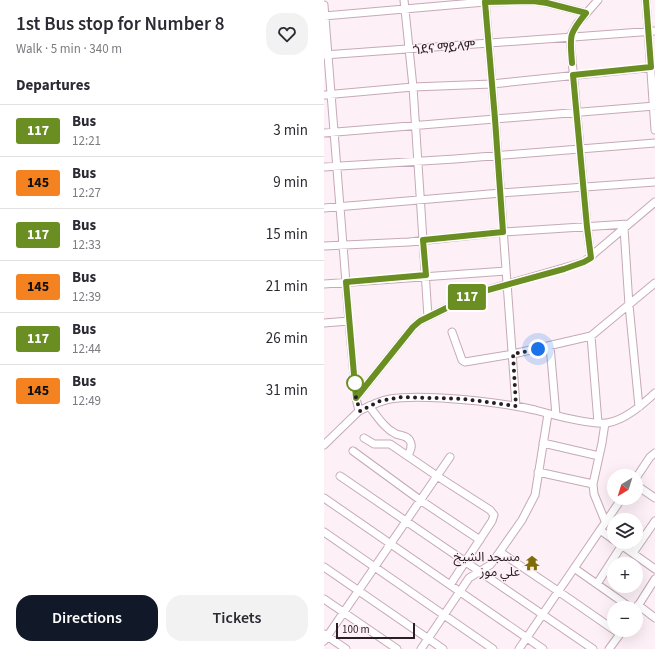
<!DOCTYPE html>
<html lang="en">
<head>
<meta charset="utf-8">
<style>
	:root { --surface:#fff; --page:#f2f2f3; --text:#2b2b33; --muted:#7c7c81; --line:#e1e1e2; --accent:#111827 }
	body { margin:0; font-family:"Source Sans 3","Noto Sans Arabic","Noto Sans Ethiopic",sans-serif; background:var(--page); color:var(--text); height:100vh; display:flex; flex-direction:column; font-size:15px; white-space:nowrap }
	* { box-sizing:border-box; margin:0 }
	p { font-size:13px; color:var(--muted) }
	.icon { flex:none; width:22px; height:22px; fill:none; stroke:currentColor; stroke-width:2; stroke-linecap:round; stroke-linejoin:round }
	.map { position:relative; flex:1; overflow:hidden }
	.sheet { display:flex; flex-direction:column; background:var(--surface); width:324px }
	.sheet>* { flex:none }
	.badge { padding:0 8px; border-radius:3px; font-size:14px; line-height:26px }
	.needle { width:26px; rotate:218deg }
	.fabs { position:absolute; left:283px; top:469px; display:grid; gap:8px }
	.fabs a { display:grid; place-items:center; width:36px; height:36px; border-radius:50%; background:var(--surface); box-shadow:0 4px 16px #0002; font-size:20px }
	.scale { position:absolute; left:12px; bottom:10px; width:79px; box-sizing:border-box; padding-left:4px; border:2px solid #291e23; border-top:0; font-size:11px; line-height:14px; white-space:nowrap; color:#291e23; -webkit-text-stroke:3px #fdf0f6; paint-order:stroke }
	.you { position:absolute; width:20px; height:20px; margin:-10px; border:3px solid #fff; border-radius:50%; background:#1a73e8; box-shadow:0 0 0 6px #1a73e833 }
	.map>.badge { position:absolute; translate:-50% -50%; box-shadow:0 0 0 2px #fff }
	h2 { padding:0 16px; font-size:15px; line-height:36px }
	.round { display:grid; place-items:center; flex:none; width:42px; height:42px; border-radius:16px; background:var(--page) }
	.headline { display:flex; align-items:center; justify-content:space-between; height:68px; padding:0 16px }
	h1 { font-size:19px; font-weight:600; line-height:30px }
	.primary-button { display:flex; gap:8px; margin-top:auto; padding:8px 16px }
	.primary-button a { flex:1; height:46px; border-radius:16px; background:var(--accent); color:#fff; font-size:16px; font-weight:600; line-height:46px; text-align:center }
	.primary-button a+a { background:var(--page); color:var(--text) }
	ul { padding:0; list-style:none }
	li { display:flex; align-items:center; gap:12px; height:52px; padding:0 16px; border-top:1px solid var(--line) }
	li div { flex:1 }
	li b { display:block; font-size:15px }
	li em { font-style:normal }
	li .badge { min-width:44px; font-weight:700; text-align:center }
	main { display:flex; flex:1; min-height:0 }
	.map>svg:first-child { display:block }
	.lines { fill:none; stroke-linecap:round; stroke-linejoin:round }
	.minor-casing { stroke:#c6a9b8; stroke-width:9 }
	.minor { stroke:#fff; stroke-width:7 }
	.line-casing { stroke:#fff; stroke-width:9 }
	.line { stroke:#6b8e23; stroke-width:6 }
	.walk { stroke:#291e23; stroke-width:4; stroke-dasharray:0 7.2 }
	.stop-dot { fill:#fff; stroke:#6b8e23; stroke-width:2 }
	.labels { text-anchor:middle; stroke-width:3; stroke-linejoin:round; paint-order:stroke }
	.street-label { font-size:13px; fill:#291e23; stroke:#fdf0f6 }
	.poi-label { font-size:13px; fill:#291e23; stroke:#fdf0f6; text-anchor:end }
</style>
</head>
<body>
<main>
<section class="sheet">
<div class="headline"><div><h1>1st Bus stop for Number 8</h1><p>Walk · 5 min · 340 m</p></div><a class="round"><svg class="icon" aria-label="heart" viewBox="0 0 24 24"><path d="M12 20l-8-8c-3-5 5-10 8-4 3-6 11-1 8 4z"/></svg></a></div>
<h2>Departures</h2>
<ul>
<li><span class="badge" style="background:#6b8e23;color:#fff">117</span><div><b>Bus</b><p>12:21</p></div><em>3 min</em></li>
<li><span class="badge" style="background:#f58220;color:#111">145</span><div><b>Bus</b><p>12:27</p></div><em>9 min</em></li>
<li><span class="badge" style="background:#6b8e23;color:#fff">117</span><div><b>Bus</b><p>12:33</p></div><em>15 min</em></li>
<li><span class="badge" style="background:#f58220;color:#111">145</span><div><b>Bus</b><p>12:39</p></div><em>21 min</em></li>
<li><span class="badge" style="background:#6b8e23;color:#fff">117</span><div><b>Bus</b><p>12:44</p></div><em>26 min</em></li>
<li><span class="badge" style="background:#f58220;color:#111">145</span><div><b>Bus</b><p>12:49</p></div><em>31 min</em></li>
</ul>
<div class="primary-button"><a>Directions</a><a>Tickets</a></div>
</section>
<div class="map">
<svg width="331" height="649" viewBox="0 0 331 649">
	<rect width="100%" height="100%" fill="#fdf0f6"/>
	<g class="lines">
		<defs>
			<path id="minor" d="M80,0L89,87L104,317
				M161,0L171,119L192,406
				M322,0L331,130
				M0,5L25,321L32,398L35,411L0,445
				M0,16L161,2L209,1L223,3L262,13
				M0,55L331,31
				M0,95L89,87L168,84L331,67
				M0,133L331,106
				M0,167L131,159L331,143
				M0,208L177,193L331,182
				M300,228L305,305L315,407
				M0,246L85,242L179,232L304,224
				M267,258L263,227L246,37L253,24L274,0
				M0,284L182,271
				M0,323L25,321
				M128,332L138,360L141,362L189,354L267,336L331,283
				M267,336L274,423
				M226,346L232,415
				M32,398L89,327L96,321L153,293L260,262L331,202
				M45,406C53,416 60,428 72,434C77,436 83,435 86,441C89,446 86,451 84,456
				M35,411C45,406 55,401 66,399C83,396 101,397 118,398C149,400 180,403 211,410C229,415 266,425 283,423C301,420 318,405 331,393
				M281,423L278,443L269,484L270,494L281,521
				M40,438L50,444H66L113,476L166,510L170,515L168,521L126,585
				M219,443L275,456
				M29,451L96,500L156,540
				M214,472L269,484
				M16,476L269,649
				M312,478L326,457L331,453
				M312,485L331,498
				M0,498L219,649
				M276,530L290,540
				M0,532L169,649
				M293,542L331,569
				M176,552L234,591L296,634
				M309,553L331,521
				M0,567L119,649
				M250,568L307,608
				M273,584L298,545
				M0,599L73,649
				M314,605L331,618
				M312,609L331,579
				M0,634L22,649
				M0,641L126,457
				M97,649L145,578L166,565L170,560L198,520L211,495L224,414
				M195,649L298,498
				M285,649L299,630"/>
		</defs>
		<use href="#minor" class="minor-casing"/>
		<use href="#minor" class="minor"/>
	</g>
	<g class="lines">
		<defs>
			<path id="line" d="M248,63C246,36 244,35 262,13L223,3L209,1L161,2L171,119L179,232L99,240L102,275L22,282L32,398L89,327L96,321L153,293L240,269L260,262L267,258L263,227L249,75L327,67L322,0"/>
		</defs>
		<use href="#line" class="line-casing"/>
		<use href="#line" class="line"/>
		<path class="walk" d="M31,383L32,398L36,411L56,401L78,397L140,399L192,406L189,354L214,349"/>
	</g>
	<defs>
		<symbol id="temple-bare" viewBox="-9 -9 18 18"><path d="M0-6L5-2H3V0L6.5 2.5H4V6H1.5V3h-3V6H-4V2.5H-6.5L-3 0V-2H-5Z" fill="#816b05" stroke="#fdf0f6" stroke-width="2.5" paint-order="stroke"/></symbol>
	</defs>
	<g fill-rule="evenodd">
		<use href="#temple-bare" x="197" y="552" width="22" height="22"/>
	</g>
	<circle class="stop-dot" cx="31" cy="383" r="8"/>
	<g class="labels">
		<g class="street-label">
			<text transform="translate(120 47) rotate(-4)" y="5">ጎደና ማይላም</text>
		</g>
		<g class="poi-label">
			<text x="196" y="561">مسجد الشيخ<tspan x="196" dy="15">علي موز</tspan></text>
		</g>
	</g>
</svg>
<div class="fabs">
<a><svg class="needle" viewBox="-14 -14 28 28"><path d="M0-13l5 13h-10z" fill="#e53935"/><path d="M0 13l5-13h-10z" fill="#7c7c81"/></svg></a>
<a><svg class="icon" aria-label="layers" viewBox="0 0 24 24"><path d="M12 4l9 5-9 5-9-5zM3 14l9 5 9-5"/></svg></a>
<a>+</a>
<a>−</a>
</div>
<div class="scale">100 m</div>
<div class="you" style="left:214px;top:349px"></div>
<b class="badge" style="left:143px;top:297px;background:#6b8e23;color:#fff">117</b>
</div>
</main>
</body>
</html>
